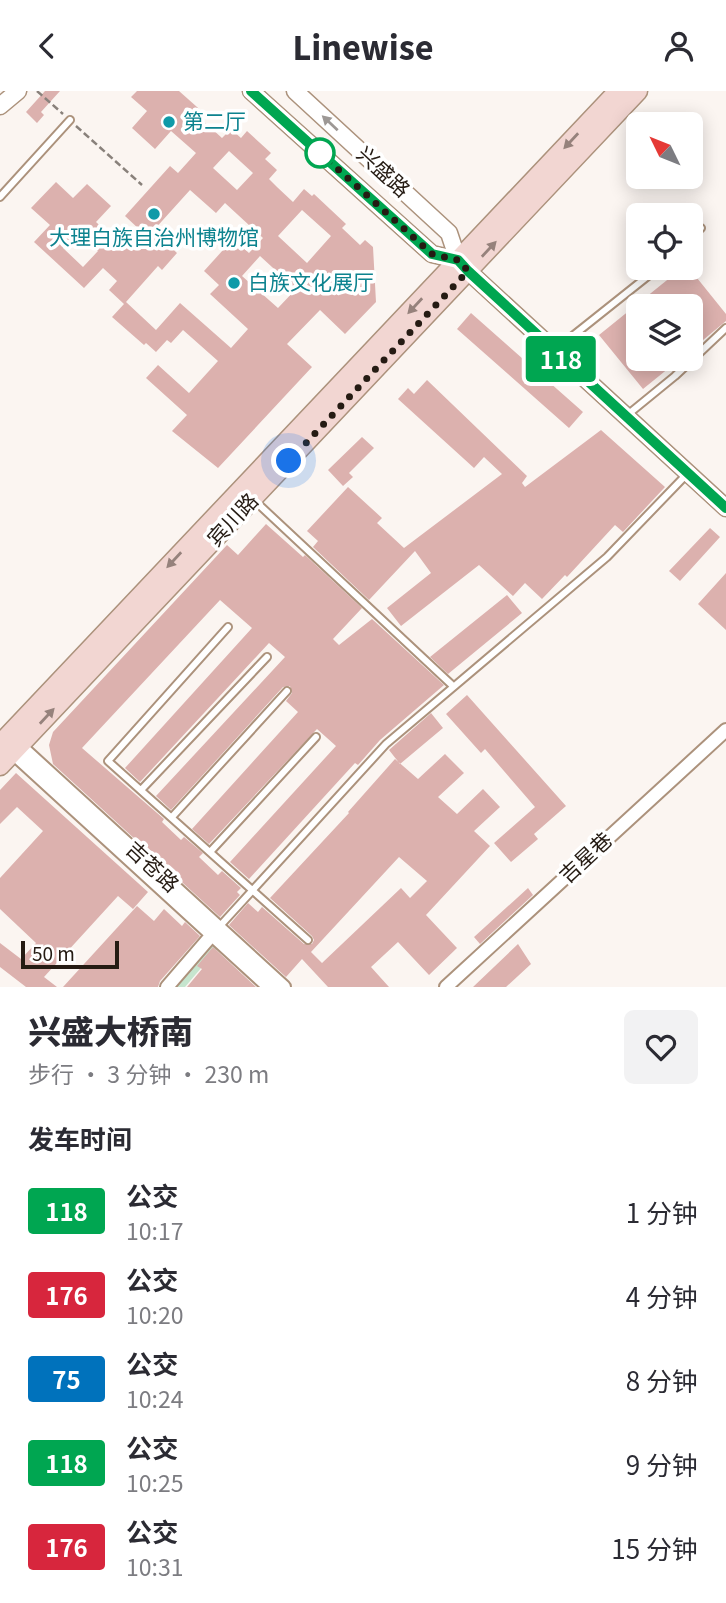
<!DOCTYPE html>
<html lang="zh">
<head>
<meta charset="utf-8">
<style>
	:root { --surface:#fff; --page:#f2f2f3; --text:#2b2b33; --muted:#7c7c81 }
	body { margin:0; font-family:Georgia,"Noto Sans SC",serif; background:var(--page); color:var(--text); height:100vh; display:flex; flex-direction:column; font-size:26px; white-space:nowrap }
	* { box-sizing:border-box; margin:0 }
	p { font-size:23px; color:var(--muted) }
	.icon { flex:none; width:38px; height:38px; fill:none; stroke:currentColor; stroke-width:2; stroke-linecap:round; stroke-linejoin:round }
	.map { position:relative; height:896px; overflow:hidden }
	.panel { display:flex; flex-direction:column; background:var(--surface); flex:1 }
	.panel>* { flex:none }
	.badge { padding:0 14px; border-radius:5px; font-size:24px; line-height:46px }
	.needle { width:46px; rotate:313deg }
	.fabs { position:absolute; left:626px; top:21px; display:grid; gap:14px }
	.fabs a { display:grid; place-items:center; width:77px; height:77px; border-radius:10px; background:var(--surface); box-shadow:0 4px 18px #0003; font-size:35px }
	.scale { position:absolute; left:21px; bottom:18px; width:98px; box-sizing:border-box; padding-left:7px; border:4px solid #251b13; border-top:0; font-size:19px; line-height:24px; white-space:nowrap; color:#251b13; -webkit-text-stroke:5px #fff; paint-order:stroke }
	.you { position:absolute; width:35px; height:35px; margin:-18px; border:5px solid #fff; border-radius:50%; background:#1a73e8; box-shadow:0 0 0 10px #1a73e833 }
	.map>.badge { position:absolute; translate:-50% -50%; box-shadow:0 0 0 4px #fff }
	h2 { padding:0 28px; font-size:26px; line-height:63px }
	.round { display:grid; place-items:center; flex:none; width:74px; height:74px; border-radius:10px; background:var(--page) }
	.headline { display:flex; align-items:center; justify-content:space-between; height:119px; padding:0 28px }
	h1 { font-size:33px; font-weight:800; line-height:52px }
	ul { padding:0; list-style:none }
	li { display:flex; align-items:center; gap:21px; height:84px; padding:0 28px }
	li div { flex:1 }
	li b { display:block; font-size:26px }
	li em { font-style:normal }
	li .badge { min-width:77px; font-weight:700; text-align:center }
	header { display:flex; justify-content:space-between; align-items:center; height:91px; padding:0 28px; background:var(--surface); font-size:32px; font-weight:800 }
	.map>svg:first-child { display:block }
	.green { fill:#c6e5ce }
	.building { fill:#dcb1ae; fill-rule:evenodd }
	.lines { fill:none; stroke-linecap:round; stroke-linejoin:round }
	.service-casing { stroke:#ac927c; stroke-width:10 }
	.minor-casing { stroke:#ac927c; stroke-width:16 }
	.tertiary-casing { stroke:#ac927c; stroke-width:19 }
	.secondary-casing { stroke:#ac927c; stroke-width:21 }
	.path { stroke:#89817b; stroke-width:2.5; stroke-dasharray:7 3.5; stroke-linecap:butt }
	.service { stroke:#fff; stroke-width:6 }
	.minor { stroke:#fff; stroke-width:12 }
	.tertiary { stroke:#fff; stroke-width:16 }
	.secondary { stroke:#f2d6d2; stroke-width:18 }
	.oneway { fill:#9d9895 }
	.oneway2 { fill:#96827c }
	.line-casing { stroke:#fff; stroke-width:16 }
	.line { stroke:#00a651; stroke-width:10 }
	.walk { stroke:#251b13; stroke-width:7; stroke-dasharray:0 12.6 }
	.culture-dot { fill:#0f9aa8; stroke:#fff; stroke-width:2.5 }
	.stop-dot { fill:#fff; stroke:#00a651; stroke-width:3.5 }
	.labels { text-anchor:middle; stroke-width:7; stroke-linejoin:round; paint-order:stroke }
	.culture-label { font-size:21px; fill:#0d838f; stroke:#fff; text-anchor:start }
	.street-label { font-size:21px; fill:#251b13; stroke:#fff }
</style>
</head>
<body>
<header><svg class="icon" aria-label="back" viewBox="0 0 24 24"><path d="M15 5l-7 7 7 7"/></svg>Linewise<svg class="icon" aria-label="person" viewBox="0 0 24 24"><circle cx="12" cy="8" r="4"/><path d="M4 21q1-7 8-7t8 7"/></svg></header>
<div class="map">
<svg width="726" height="896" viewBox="0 0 726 896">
	<rect width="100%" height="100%" fill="#fbf5f1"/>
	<path class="green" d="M213,852L218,857L185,896H176Z"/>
	<path class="building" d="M45,0H60L41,21L44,24L37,32L26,21Z
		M137,0H179L206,24L201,28L222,47L231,38L241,47L247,40L271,62L265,68L277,79L269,88L277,96L293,111L304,98L312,105L314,103L346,133L342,137L360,154L365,149L373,156L376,211L345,243L320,219L287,253L312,276L218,377L172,340L187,324L146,287L158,274L189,302L218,270L183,239L171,252L167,249L156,261L146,252L144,254L112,226L124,213L109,199L117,190L103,177L84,197L34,151L50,134L31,117L56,91L73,107L87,93L111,115L96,131L124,157L140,139L125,125L170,75L178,82L196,62L171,40L155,58L132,37L147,20L131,6ZM229,60L253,82L237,99L213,77ZM190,99L216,122L225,112L263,147L249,162L233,148L204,180L219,194L210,203L248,238L231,257L180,212L156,239L126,211L158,175L162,179L177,162L153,140ZM302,119L331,145L307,172L278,145ZM78,141L98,160L83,176L63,157ZM260,165L296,198L278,217L242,185Z
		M682,177H689L726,223V230L691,259V215H639V268H680L643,298L599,244Z
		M471,222L583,321L569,337L457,238Z
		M427,289L527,385L522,392L525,396L601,339L665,396L623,441L615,434L567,486L565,484L542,508L525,492L513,505L479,474L401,535L387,517L431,482L415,460L369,509L313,456L318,450L307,440L348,396L382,427L377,432L404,457L502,383L484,366L474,377L398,308L408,297L414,303Z
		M362,346L374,357L349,382L353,386L343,395L328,379Z
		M266,433L303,466L305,464L362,517L333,548L339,554L372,528L444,594L380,649L358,674L355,672L249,788L230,771L336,655L317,638L209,753L192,738L298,621L286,610L292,602L290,595L283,596L171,719L156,705L285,566L269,552L140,691L125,677L252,537L220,509L82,657L164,728L162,731L181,749L184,746L203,762L199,766L218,784L222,780L241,797L237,801L240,804L220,826L53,673L49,654L53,641L227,454L238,464Z
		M710,437L720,446L680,490L669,480Z
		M726,482V539L698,513Z
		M507,504L522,522L448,583L430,566Z
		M467,604L566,715L534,743L538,748L511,771L494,752L535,716L485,658L481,662L446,623Z
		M431,622L443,637L400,673L389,659Z
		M445,663L464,682L438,706L457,723L483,698L500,716L474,740L490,755L426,824L457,857L429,884L398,851L371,876L389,896H328L302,868L286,886L229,834L248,812L258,821L262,816L304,853H312L314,849L312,845L270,807L349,722L348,721L395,668L418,688ZM399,766L427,790L410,807L401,797L322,872L311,861Z
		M16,682L148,801L133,818L118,805L44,886L57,896H26L0,876V852L21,868L36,852L0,818V787L43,740L17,716L0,733V699Z
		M528,797L533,804L480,853L474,846Z
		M137,815L154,830L164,818L182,835L185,831L200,845L160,890L158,896H63Z
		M518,853L531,873L506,896H473Z
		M213,856L256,896H187L202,878L197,875Z"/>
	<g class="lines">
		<defs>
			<path id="service" d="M0,106L70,29
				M691,146L701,137
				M555,259L658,177
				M626,325L675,285L726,237
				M255,410L453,595
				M228,536L108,670L308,849
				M141,699L267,566
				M172,726L287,600
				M210,761L316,646
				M219,836L386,653L607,466L687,383"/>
			<path id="minor" d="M19,654L284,896
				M13,662L269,896
				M167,896L217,838
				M446,896L726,639"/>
			<path id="tertiary" d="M251,0L432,163L458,169
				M295,0L449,142L458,169L468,180L726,417
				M0,15L18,0"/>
			<path id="secondary" d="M0,653L618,0
				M0,675L638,0"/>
		</defs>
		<use href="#service" class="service-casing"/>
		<use href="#minor" class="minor-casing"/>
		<use href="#tertiary" class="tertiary-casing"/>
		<use href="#secondary" class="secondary-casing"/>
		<path class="path" d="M37,0L63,23
			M76,35L142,94"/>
		<use href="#service" class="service"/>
		<use href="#minor" class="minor"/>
		<use href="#tertiary" class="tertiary"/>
		<use href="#secondary" class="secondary"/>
	</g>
	<defs><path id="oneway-solid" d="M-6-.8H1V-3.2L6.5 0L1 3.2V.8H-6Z" transform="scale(1.75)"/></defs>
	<use class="oneway" href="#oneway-solid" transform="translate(330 32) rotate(-137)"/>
	<g class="oneway2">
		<use href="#oneway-solid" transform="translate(571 50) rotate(133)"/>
		<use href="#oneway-solid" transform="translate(489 158) rotate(-47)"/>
		<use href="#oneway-solid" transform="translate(415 215) rotate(133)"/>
		<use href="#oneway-solid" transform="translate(174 469) rotate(133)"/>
		<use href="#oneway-solid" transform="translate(47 625) rotate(-47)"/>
	</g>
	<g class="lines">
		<defs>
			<path id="line" d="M251,0L432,163L458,169L468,180L726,417"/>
		</defs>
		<use href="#line" class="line-casing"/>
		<use href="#line" class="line"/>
		<path class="walk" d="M289,370L468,180L458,169L432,163L320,62"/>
	</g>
	<g class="culture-dot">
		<circle cx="169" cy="31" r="7"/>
		<circle cx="154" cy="123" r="7"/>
		<circle cx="234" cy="192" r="7"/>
	</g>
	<circle class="stop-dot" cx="320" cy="62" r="14"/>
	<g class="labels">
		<g class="culture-label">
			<text x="183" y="38">第二厅</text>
			<text x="154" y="154" text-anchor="middle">大理白族自治州博物馆</text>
			<text x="248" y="199">白族文化展厅</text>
		</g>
		<g class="street-label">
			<text transform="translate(383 81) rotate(43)" y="7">兴盛路</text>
			<text transform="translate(233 429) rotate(-47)" y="7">宾川路</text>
			<text transform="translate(586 767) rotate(-43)" y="7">吉星巷</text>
			<text transform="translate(152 776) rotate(43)" y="7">吉苍路</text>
		</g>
	</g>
</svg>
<div class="fabs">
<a><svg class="needle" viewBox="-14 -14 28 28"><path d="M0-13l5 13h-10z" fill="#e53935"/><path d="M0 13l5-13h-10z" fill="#7c7c81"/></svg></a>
<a><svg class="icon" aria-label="locate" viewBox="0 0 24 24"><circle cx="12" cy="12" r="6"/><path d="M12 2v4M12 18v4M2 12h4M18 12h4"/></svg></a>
<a><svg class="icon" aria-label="layers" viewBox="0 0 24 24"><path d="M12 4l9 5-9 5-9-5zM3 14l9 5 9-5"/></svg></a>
</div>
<div class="scale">50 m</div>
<div class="you" style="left:289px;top:370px"></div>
<b class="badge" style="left:561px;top:268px;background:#00a651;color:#fff">118</b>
</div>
<section class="panel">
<div class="headline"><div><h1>兴盛大桥南</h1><p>步行 · 3 分钟 · 230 m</p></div><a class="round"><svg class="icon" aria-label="heart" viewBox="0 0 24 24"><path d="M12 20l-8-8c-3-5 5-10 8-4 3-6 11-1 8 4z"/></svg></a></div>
<h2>发车时间</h2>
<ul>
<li><span class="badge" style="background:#00a651;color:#fff">118</span><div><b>公交</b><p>10:17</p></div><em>1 分钟</em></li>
<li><span class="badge" style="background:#d7263d;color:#fff">176</span><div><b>公交</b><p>10:20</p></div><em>4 分钟</em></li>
<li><span class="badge" style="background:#0072bc;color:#fff">75</span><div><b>公交</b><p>10:24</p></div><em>8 分钟</em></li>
<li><span class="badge" style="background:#00a651;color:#fff">118</span><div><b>公交</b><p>10:25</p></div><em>9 分钟</em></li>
<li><span class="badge" style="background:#d7263d;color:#fff">176</span><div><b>公交</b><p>10:31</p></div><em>15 分钟</em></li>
</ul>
</section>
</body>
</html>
